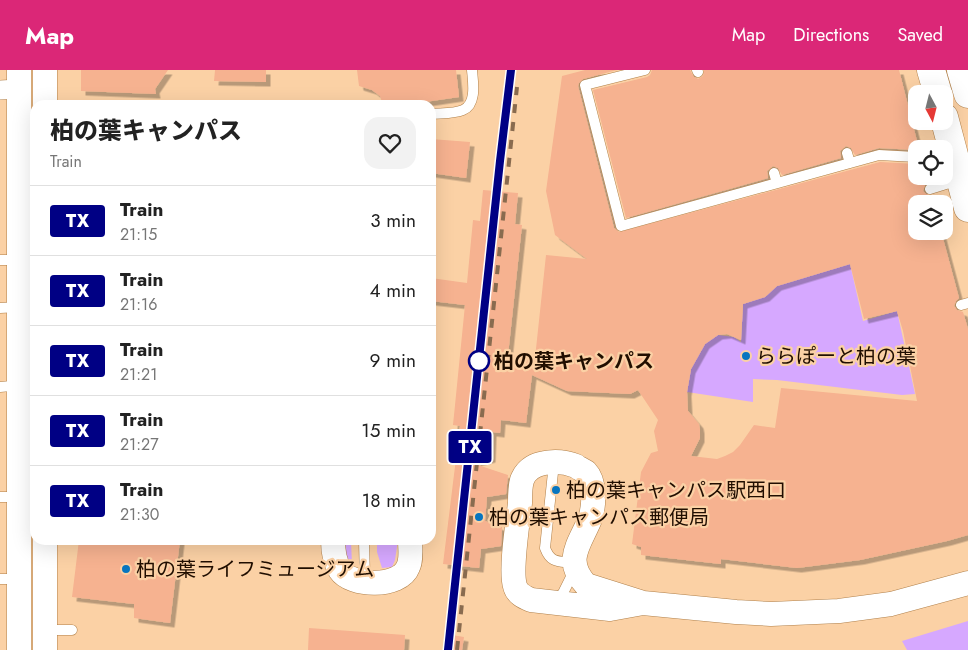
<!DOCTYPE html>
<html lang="en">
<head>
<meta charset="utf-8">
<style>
	:root { --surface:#fff; --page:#f2f2f2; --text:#222; --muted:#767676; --line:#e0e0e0; --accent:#db2777 }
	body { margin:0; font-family:Jost,"Noto Sans JP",sans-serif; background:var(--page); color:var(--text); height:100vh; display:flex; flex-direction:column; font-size:19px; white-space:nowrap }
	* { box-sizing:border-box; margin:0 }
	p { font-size:16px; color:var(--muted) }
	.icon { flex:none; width:28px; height:28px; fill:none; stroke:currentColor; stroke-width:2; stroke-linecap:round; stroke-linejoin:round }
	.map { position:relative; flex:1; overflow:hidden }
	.sheet { position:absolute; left:30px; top:30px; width:406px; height:445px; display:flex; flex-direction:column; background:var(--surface); border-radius:15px; box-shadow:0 5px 20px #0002 }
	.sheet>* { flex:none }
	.badge { padding:0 10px; border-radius:4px; font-size:18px; line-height:32px }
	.needle { width:32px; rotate:173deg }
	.fabs { position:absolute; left:908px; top:15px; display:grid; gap:10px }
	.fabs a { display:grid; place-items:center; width:45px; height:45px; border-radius:10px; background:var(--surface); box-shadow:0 5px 20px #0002; font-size:25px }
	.map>.badge { position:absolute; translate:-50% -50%; box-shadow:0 0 0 2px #fff }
	.round { display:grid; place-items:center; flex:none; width:52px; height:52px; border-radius:15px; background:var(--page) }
	.summary { display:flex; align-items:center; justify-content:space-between; height:85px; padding:0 20px }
	h1 { font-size:24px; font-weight:800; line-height:38px }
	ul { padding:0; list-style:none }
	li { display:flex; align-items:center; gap:15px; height:70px; padding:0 20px; border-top:1px solid var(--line) }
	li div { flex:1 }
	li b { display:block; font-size:19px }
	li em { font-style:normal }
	li .badge { min-width:55px; font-weight:700; text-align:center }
	header { display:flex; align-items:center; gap:30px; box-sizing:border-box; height:70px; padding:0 25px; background:var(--accent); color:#fff }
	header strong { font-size:24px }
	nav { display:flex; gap:28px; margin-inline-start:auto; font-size:18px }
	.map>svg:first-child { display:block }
	.green { fill:#d6a8ff }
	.building { fill:#f6b290; fill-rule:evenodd; filter:url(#shadow) }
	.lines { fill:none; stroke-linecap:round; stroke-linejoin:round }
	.service-casing { stroke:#b1804a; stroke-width:11 }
	.minor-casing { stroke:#b1804a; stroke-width:20 }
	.tertiary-casing { stroke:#b1804a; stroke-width:25 }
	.primary-casing { stroke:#b1804a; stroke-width:29 }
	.service { stroke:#fff; stroke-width:10 }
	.minor { stroke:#fff; stroke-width:19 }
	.tertiary { stroke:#fff; stroke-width:24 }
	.primary { stroke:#fff; stroke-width:28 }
	.rail { stroke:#896b4f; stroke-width:4; stroke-dasharray:9 9; stroke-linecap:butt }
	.line-casing { stroke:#fff; stroke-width:11 }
	.line { stroke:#000084; stroke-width:8 }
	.poi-dot { fill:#0775c0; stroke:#fbd1a5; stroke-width:2 }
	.stop-dot { fill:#fff; stroke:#000084; stroke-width:2.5 }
	.labels { text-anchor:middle; stroke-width:4.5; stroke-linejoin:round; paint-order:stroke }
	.poi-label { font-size:20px; fill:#200e00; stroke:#fbd1a5; text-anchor:start }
	.stop-label { font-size:20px; font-weight:bold; fill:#200e00; stroke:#fbd1a5; text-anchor:start }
</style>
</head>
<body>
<header>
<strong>Map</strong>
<nav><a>Map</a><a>Directions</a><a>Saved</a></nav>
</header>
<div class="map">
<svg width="968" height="580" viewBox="0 0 968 580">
	<defs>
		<filter id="shadow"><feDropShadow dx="4.5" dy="4.5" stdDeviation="0" flood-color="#0004"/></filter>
	</defs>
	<rect width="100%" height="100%" fill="#fbd1a5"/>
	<path class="green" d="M850,194L863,251L897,241L915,324L902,325L777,310L753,309V332L687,322L691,299L705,274L718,265L734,267L741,272L743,234L765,227L777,216Z
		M344,470H351L352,495H350L345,489Z
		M377,470H398L395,490L392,497L382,498L377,482Z
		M968,551V580H907L902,571Z"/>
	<path class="building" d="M81,0H168L155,19L156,24L81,21Z
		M215,0H266V12L214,11Z
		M357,0H456L459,27L404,35H383L380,26L372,20L359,16Z
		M585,0H617L583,9L579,13L578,16L614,158L619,162L880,92L916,94V106H926L928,112L925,115L923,121L926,124L932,126L934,134H916V161H941L959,228L956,231L954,236L957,240L963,242L968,259V465L947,471L860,490L797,498L721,489V494L641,485V477L632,474L641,402L651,383L658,381L654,361L658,350L638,320L630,324L567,321L532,305L526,353L501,350L500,363L492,362L491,388L472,393L508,405L506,424L487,427L485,451L502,457L501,476L481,479L479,498L443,494L460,356L453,355L465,235L431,231V208L467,213L473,150L480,151L483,120L518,123L515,154L522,155L508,285L535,288L546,185L587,189L555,165L546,121L562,6ZM850,194L864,249L897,241L903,261L917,331L781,318L775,358L754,355L740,375L733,382L725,386L717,389L691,386L700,368V359L699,354L688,341L687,322L691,299L705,274L718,265L727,264L741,270L743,234L765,227L777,216Z
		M652,0H690L694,7L698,9L703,6L704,0H899L919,79H916V80L879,78L855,85L851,78L846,76L840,81L841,88L782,105L778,98L773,96L767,101L768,108L626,148L593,20L647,7L650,5Z
		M431,69L470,72L466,108L431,103Z
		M79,470H180L170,553L134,548V534L72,527Z
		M309,558L405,565L404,580H308Z
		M446,564L464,567L462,580H444Z"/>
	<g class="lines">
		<defs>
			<path id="service" d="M645,0L585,15L621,156L850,93L847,83
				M697,0L698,2
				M431,44C441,43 454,44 463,40C477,34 473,12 472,0
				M850,93L879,85L916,87
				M774,103L777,113
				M930,119L959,110
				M0,190H19
				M961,235L968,233
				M0,238L19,237
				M0,317L11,316L17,324
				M554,393L545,478C551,494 559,491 574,493
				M0,427H20
				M364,470L365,511
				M0,509H19
				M555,531L563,523L575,499
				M45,560H72"/>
			<path id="minor" d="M0,20L19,19"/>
			<path id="tertiary" d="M19,0V580
				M45,35V0
				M45,470V580
				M333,470C333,480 334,491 340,500C351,517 400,518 408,497C412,489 410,478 410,470
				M643,533L610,539L531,530C524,527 517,524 515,516C510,500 518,451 520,433C520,426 520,417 522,410C523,408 524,405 526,403C536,390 561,390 576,396C578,398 583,400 586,402C596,412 594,437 590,449C580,474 563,490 586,515L643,533L736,542L771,544L839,541L891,534L968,513"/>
			<path id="primary" d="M931,0L938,24
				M961,0L968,24
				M944,47L968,138"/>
		</defs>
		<use href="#service" class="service-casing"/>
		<use href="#minor" class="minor-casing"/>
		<use href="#tertiary" class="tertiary-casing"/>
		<use href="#primary" class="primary-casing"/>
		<use href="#service" class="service"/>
		<use href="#minor" class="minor"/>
		<use href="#tertiary" class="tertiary"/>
		<use href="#primary" class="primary"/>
		<path class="rail" d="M448,580L500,91L511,0
			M457,580L517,17"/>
	</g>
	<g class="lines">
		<defs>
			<path id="line" d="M448,580L500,91L511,0"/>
		</defs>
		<use href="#line" class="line-casing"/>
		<use href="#line" class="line"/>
	</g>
	<g class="poi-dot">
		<circle cx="746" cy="286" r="5"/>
		<circle cx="556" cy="420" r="5"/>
		<circle cx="479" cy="447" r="5"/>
		<circle cx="126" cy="499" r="5"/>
	</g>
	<circle class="stop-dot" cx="479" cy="291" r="10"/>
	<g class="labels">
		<g class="poi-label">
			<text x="756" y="293">ららぽーと柏の葉</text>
			<text x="566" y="427">柏の葉キャンパス駅西口</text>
			<text x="489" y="454">柏の葉キャンパス郵便局</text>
			<text x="136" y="506">柏の葉ライフミュージアム</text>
		</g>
		<g class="stop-label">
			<text x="494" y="298">柏の葉キャンパス</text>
		</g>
	</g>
</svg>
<div class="fabs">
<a><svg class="needle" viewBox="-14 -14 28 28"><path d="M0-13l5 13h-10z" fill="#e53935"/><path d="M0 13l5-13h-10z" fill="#767676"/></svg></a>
<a><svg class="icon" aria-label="locate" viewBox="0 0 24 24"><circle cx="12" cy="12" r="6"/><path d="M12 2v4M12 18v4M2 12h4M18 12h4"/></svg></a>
<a><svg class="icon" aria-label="layers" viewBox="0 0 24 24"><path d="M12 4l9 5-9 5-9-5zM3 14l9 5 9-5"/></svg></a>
</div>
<b class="badge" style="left:470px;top:377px;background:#000084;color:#fff">TX</b>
<section class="sheet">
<div class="summary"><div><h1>柏の葉キャンパス</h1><p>Train</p></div><a class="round"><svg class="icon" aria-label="heart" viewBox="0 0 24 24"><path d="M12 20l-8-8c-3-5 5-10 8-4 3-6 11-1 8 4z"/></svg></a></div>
<ul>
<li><span class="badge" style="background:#000084;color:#fff">TX</span><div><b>Train</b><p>21:15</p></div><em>3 min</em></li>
<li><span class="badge" style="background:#000084;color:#fff">TX</span><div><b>Train</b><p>21:16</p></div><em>4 min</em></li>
<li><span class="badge" style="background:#000084;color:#fff">TX</span><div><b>Train</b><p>21:21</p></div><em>9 min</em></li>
<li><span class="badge" style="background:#000084;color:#fff">TX</span><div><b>Train</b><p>21:27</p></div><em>15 min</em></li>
<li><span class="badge" style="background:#000084;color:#fff">TX</span><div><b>Train</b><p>21:30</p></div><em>18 min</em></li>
</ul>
</section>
</div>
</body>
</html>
